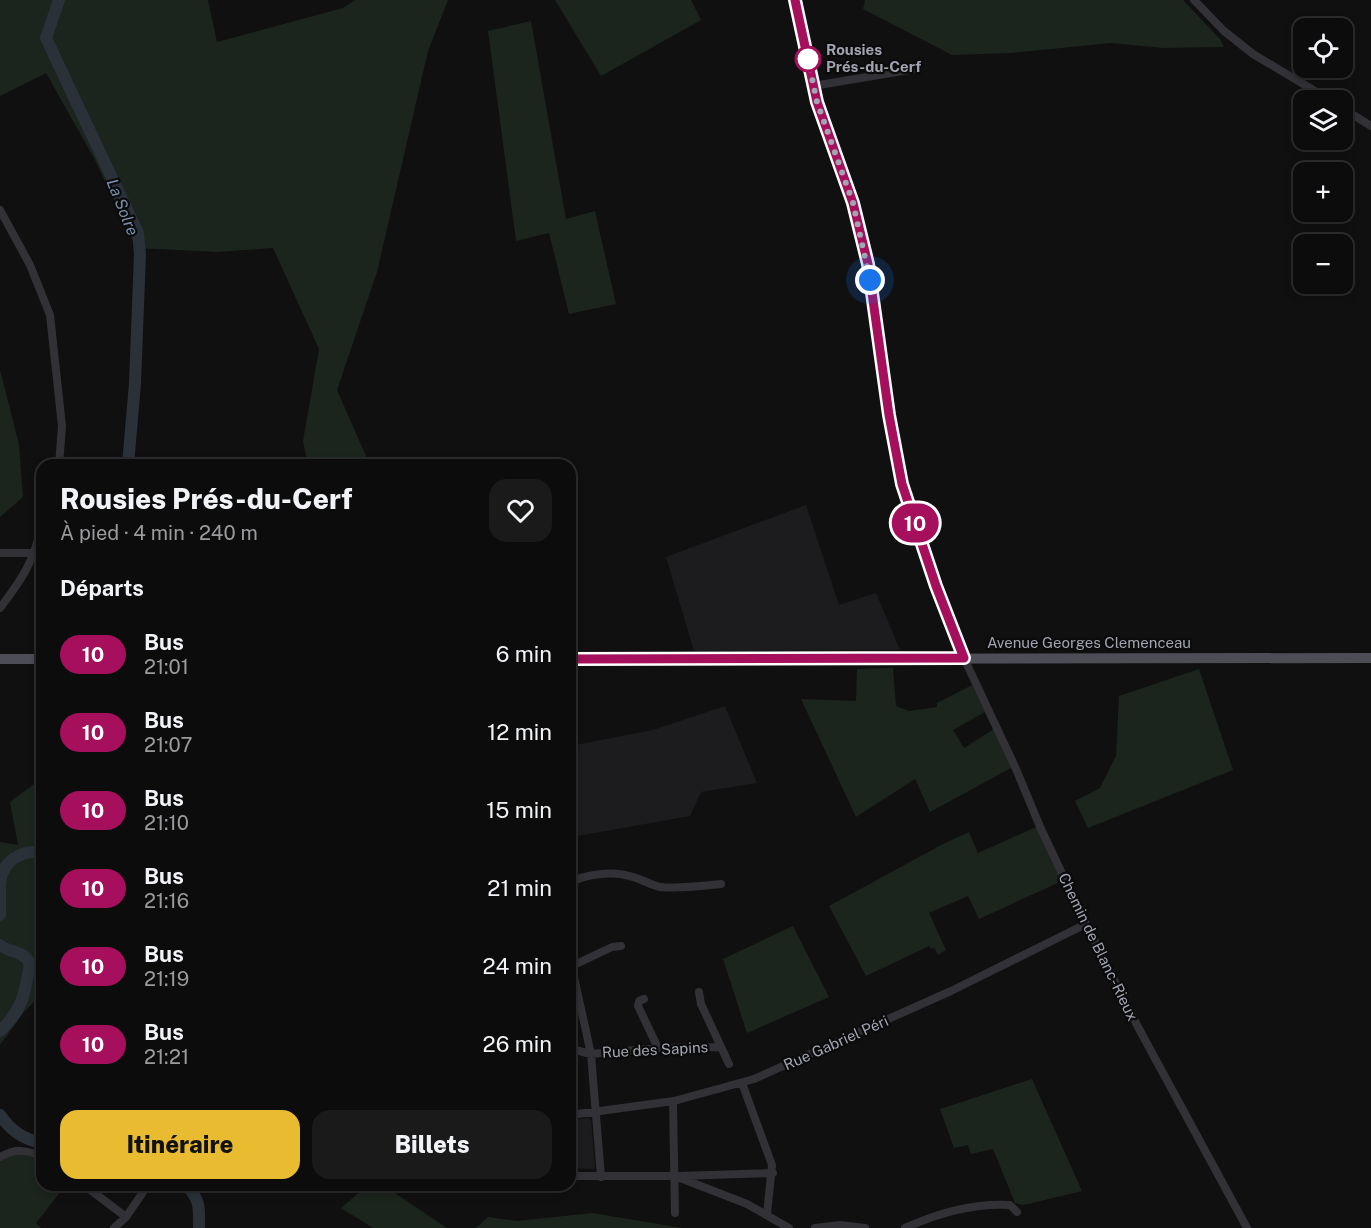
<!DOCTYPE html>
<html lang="fr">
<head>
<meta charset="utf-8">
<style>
	:root { --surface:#0c0c0d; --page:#1a1a1b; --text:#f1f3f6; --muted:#9a9b9d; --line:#2c2c2e; --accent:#e8bb31 }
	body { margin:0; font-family:"Public Sans",sans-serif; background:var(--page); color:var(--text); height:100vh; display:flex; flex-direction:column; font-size:22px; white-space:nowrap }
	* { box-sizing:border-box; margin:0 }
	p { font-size:20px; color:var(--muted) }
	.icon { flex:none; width:33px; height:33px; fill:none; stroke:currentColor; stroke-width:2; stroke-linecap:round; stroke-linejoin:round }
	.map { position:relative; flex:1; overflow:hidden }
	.side { position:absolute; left:36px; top:459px; width:540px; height:732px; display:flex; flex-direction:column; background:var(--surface); border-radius:18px; box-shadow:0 3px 9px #0003,0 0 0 2px var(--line) }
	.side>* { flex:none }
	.badge { padding:0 12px; border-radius:20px; font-size:21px; line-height:39px }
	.controls { position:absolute; left:1293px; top:18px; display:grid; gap:12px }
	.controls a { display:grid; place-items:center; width:60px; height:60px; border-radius:12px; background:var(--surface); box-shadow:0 3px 9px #0003,0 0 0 2px var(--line); font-size:30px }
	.you { position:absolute; width:30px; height:30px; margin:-15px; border:4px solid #fff; border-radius:50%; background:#1a73e8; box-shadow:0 0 0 9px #1a73e833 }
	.map>.badge { position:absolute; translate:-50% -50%; box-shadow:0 0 0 3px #fff }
	h2 { padding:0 24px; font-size:22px; line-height:54px }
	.round { display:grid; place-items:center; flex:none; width:63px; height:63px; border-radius:18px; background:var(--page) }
	.overview { display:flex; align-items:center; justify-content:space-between; height:102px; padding:0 24px }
	h1 { font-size:28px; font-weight:800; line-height:45px }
	.cta { display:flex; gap:12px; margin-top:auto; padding:12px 24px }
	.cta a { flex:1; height:69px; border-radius:18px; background:var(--accent); color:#111; font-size:24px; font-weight:800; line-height:69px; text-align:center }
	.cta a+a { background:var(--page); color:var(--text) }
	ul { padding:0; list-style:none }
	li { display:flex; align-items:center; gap:18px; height:78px; padding:0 24px }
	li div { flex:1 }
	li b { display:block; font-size:22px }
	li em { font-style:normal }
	li .badge { min-width:66px; font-weight:700; text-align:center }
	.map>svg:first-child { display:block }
	.built { fill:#1c1c1e }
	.green { fill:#1c241e }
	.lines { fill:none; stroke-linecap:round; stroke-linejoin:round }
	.river { stroke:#2a3139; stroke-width:12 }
	.minor { stroke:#313136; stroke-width:8 }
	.major { stroke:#4d4e55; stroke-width:10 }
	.line-casing { stroke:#fff; stroke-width:14 }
	.line { stroke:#a50f5b; stroke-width:9 }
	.walk { stroke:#a2a5b1; stroke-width:6; stroke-dasharray:0 10.8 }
	.stop-dot { fill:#fff; stroke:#a50f5b; stroke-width:3 }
	.labels { text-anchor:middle; stroke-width:4.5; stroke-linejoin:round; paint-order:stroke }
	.stop-label { font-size:15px; font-weight:bold; fill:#a2a5b1; stroke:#0b0b0c; text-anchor:start }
	.street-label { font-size:15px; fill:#a2a5b1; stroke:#0b0b0c }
	.water-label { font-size:16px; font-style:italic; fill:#7990ac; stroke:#0b0b0c }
</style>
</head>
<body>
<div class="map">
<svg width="1371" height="1228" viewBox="0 0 1371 1228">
	<rect width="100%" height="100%" fill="#101011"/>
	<path class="built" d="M806,505L839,605L876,593L900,650L694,651L666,557Z
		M725,706L757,783L701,792L690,816L572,837L570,820V746L653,730Z
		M587,1118L591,1120L595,1169L570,1168V1120Z"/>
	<path class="green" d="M0,0H208L217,42L343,8L355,0H448L428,51L377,272L337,390L370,465H308L303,441L319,349L273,248L217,252L136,248L95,160L46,73L0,96Z
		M555,0H691L701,20L601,76Z
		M865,0H1183L1220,39L1224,47L1163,48L1111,43L1010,53L952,55L863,9Z
		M531,21L566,219L595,211L616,304L569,314L549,233L516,241L488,31Z
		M0,370L19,444L23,497L0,517Z
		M893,668L896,706L909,711L937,707V703L972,685L985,712L953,730L964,748L994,729L1011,768L930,812L915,779L856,817L801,699L856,701L857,669Z
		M1199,669L1233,770L1088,828L1075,801L1100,788L1116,756L1119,696Z
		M42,778V994L24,1012L0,1045V842L18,845L10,802Z
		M1036,827L1062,881L979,919L968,896L929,913L946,950L938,955L934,948L931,949L929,946L866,976L829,906L943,844L969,832L978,853Z
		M793,926L829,997L747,1033L723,959Z
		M1032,1079L1082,1191L1024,1205L1015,1203L993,1149L971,1154L968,1145L954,1148L940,1109Z
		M17,1152L42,1158V1185H66L36,1223L41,1228H0V1161Z
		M368,1185H383L447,1228H373L341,1208Z
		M592,1213L682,1228H476L488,1217L517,1221Z"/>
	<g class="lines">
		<path class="river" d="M59,0L46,38L138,233L140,254L135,383L128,465
			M0,884C2,861 20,850 42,852
			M0,887V915
			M0,945C8,952 22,951 28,960C31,965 29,969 28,974C24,999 19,1013 0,1031
			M0,1115C11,1131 23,1139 42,1143
			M186,1185C201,1200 199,1209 199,1228"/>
		<path class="minor" d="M795,0L817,102L853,203L868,264L879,352L902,484L936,586L964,658L1016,769L1041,829L1086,924L1138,1027L1247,1228
			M1194,0L1224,31L1253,54L1330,100
			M813,86L915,69
			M1342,108L1371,126
			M0,210L30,265L50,315L62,426L59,465
			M0,553H35
			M0,608C23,578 34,561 42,524
			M570,883C584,874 613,871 629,876C640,878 650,885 660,887C681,889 701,886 721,884
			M570,959L591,1054L601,1177
			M572,966L612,947L621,946
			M699,992L701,1004L729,1064
			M644,999L639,1001L638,1006L658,1048
			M570,1047L571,1049L591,1054L658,1048L720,1047
			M742,1083L772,1165L767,1214
			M673,1102L675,1213
			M570,1115L674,1101L754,1079L951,991L1086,924
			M0,1157C16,1148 25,1150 42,1156
			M570,1176H675L747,1204L789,1228
			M680,1176L773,1173
			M84,1185L126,1217
			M114,1228L126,1217L148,1185
			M815,1228L840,1225L865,1228
			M905,1228C938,1213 974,1203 1010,1205L1017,1212"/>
		<path class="major" d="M0,659H42
			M570,659L1371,658"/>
	</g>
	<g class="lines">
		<defs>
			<path id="line" d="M570,659L964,658L936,586L902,484L889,415L868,264L853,203L817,102L795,0"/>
		</defs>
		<use href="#line" class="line-casing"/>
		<use href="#line" class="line"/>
		<path class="walk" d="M808,59L817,102L853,203L870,280"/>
	</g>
	<circle class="stop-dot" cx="808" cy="59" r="12"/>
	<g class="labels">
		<g class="stop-label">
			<text x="826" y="55">Rousies<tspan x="826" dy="17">Prés-du-Cerf</tspan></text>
		</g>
		<g class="street-label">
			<text x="1089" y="648">Avenue Georges Clemenceau</text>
			<text transform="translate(1098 947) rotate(64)" y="5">Chemin de Blanc-Rieux</text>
			<text transform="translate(836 1043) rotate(-24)" y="5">Rue Gabriel Péri</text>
			<text transform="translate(655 1050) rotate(-3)" y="5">Rue des Sapins</text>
		</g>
		<g class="water-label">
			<text transform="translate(123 207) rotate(68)" y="6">La Solre</text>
		</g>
	</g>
</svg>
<div class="controls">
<a><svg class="icon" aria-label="locate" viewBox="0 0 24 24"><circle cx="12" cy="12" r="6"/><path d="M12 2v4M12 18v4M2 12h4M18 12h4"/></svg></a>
<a><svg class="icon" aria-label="layers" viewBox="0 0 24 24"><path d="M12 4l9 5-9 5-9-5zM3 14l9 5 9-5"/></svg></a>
<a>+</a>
<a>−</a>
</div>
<div class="you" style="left:870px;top:280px"></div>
<b class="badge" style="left:915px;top:523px;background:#a50f5b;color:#fff">10</b>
<section class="side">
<div class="overview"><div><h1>Rousies Prés-du-Cerf</h1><p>À pied · 4 min · 240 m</p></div><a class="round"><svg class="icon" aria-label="heart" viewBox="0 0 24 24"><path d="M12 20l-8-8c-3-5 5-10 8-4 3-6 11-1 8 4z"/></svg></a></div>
<h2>Départs</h2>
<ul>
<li><span class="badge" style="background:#a50f5b;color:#fff">10</span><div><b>Bus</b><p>21:01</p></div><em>6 min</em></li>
<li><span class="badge" style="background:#a50f5b;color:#fff">10</span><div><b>Bus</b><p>21:07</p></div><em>12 min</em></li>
<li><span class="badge" style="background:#a50f5b;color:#fff">10</span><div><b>Bus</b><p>21:10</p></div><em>15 min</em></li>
<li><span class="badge" style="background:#a50f5b;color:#fff">10</span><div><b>Bus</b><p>21:16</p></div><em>21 min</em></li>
<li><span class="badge" style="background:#a50f5b;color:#fff">10</span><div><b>Bus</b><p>21:19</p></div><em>24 min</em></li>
<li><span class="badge" style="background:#a50f5b;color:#fff">10</span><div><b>Bus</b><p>21:21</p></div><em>26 min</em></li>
</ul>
<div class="cta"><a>Itinéraire</a><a>Billets</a></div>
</section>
</div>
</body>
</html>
